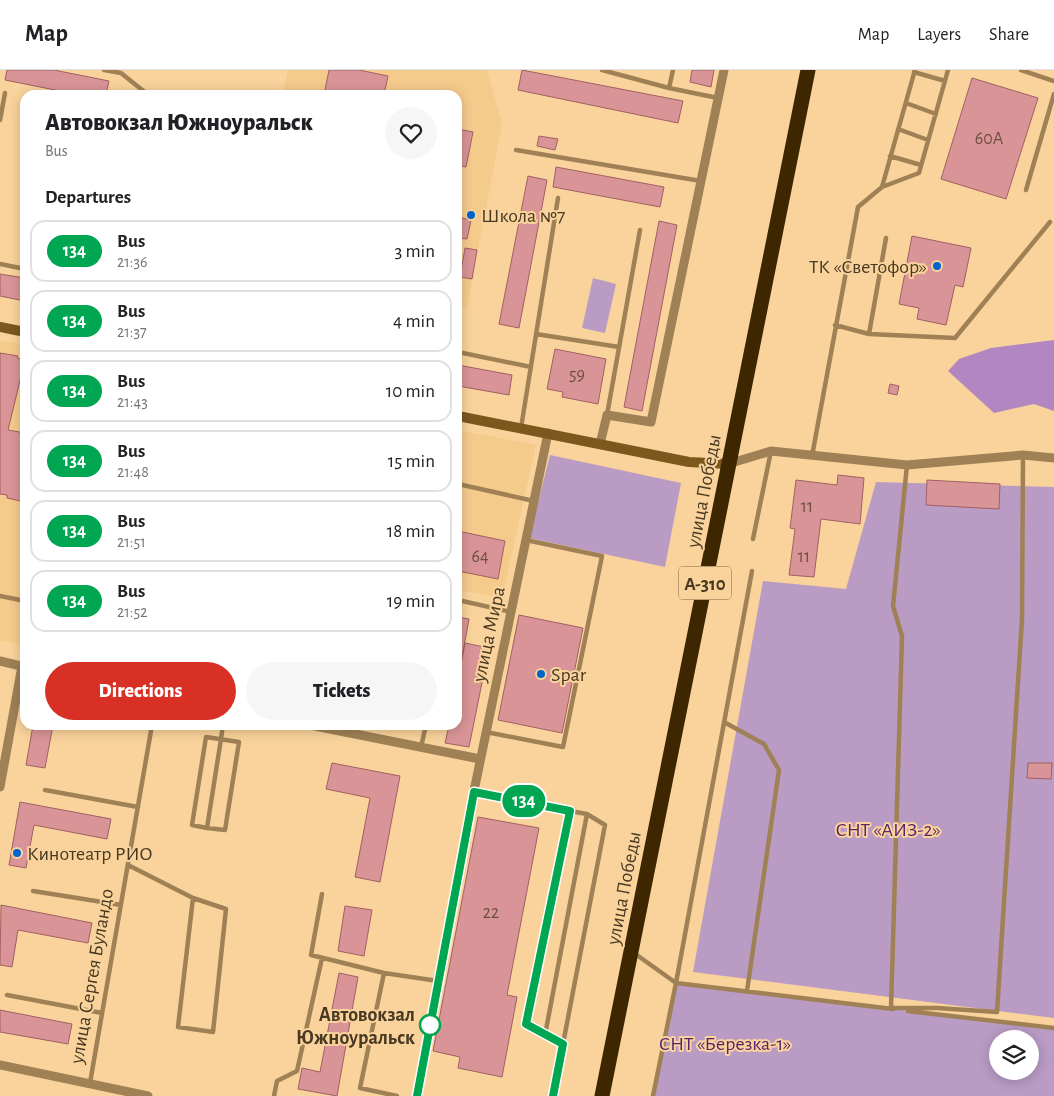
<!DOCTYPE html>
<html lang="en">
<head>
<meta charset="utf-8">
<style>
	:root { --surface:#fff; --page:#f6f6f6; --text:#202124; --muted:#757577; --line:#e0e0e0; --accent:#d93025 }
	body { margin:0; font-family:"Alegreya Sans",sans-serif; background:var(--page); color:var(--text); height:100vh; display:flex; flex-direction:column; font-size:19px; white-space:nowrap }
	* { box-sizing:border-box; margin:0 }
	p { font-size:16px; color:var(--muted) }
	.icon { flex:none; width:28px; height:28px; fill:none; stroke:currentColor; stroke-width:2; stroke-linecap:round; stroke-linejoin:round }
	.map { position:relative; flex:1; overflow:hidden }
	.panel { position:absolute; left:20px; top:20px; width:442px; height:640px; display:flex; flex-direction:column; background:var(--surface); border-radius:15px; box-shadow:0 2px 12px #0003 }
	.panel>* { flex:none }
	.badge { padding:0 10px; border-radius:16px; font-size:18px; line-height:32px }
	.tools { position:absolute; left:989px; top:960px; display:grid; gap:10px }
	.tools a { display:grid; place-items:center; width:50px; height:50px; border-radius:50%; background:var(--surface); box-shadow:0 2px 12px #0003; font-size:25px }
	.map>.badge { position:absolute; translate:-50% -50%; box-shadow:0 0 0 2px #fff }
	h2 { padding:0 25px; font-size:19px; line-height:45px }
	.round { display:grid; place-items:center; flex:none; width:52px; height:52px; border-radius:26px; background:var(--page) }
	.summary { display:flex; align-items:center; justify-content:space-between; height:85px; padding:0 25px }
	h1 { font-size:24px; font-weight:800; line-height:38px }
	.primary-button { display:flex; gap:10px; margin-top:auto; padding:10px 25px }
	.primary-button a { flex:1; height:58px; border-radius:30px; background:var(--accent); color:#fff; font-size:20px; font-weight:800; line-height:58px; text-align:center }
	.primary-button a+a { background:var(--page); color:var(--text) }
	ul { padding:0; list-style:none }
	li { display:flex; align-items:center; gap:15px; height:62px; margin:0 10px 8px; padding:0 15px; border:2px solid var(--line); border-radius:15px }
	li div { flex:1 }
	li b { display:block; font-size:19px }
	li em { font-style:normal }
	li .badge { min-width:55px; font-weight:700; text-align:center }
	header { display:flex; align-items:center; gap:30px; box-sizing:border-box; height:70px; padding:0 25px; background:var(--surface); border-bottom:1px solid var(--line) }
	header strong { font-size:24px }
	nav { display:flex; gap:28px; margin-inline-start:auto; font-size:18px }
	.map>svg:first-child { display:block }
	.built { fill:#f5cb8c }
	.green { fill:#b99bc4; fill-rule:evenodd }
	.forest { fill:#b186c1 }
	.building { fill:#d99497; stroke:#a06063 }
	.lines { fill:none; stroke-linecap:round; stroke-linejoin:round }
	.lane { stroke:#9f8155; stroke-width:4.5 }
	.street { stroke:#9f8155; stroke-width:9 }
	.secondary { stroke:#7a581e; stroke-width:10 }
	.highway { stroke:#3e2700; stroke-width:15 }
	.line-casing { stroke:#fff; stroke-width:11 }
	.line { stroke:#00a651; stroke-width:8 }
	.poi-dot { fill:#0264cd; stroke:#f9d39b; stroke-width:2 }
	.stop-dot { fill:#fff; stroke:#00a651; stroke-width:2.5 }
	.labels { text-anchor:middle; stroke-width:4; stroke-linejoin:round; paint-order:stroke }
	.number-label { font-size:18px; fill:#6c503f }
	.shield { fill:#f9d39b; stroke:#7d6746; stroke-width:1 }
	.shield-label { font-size:19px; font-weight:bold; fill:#483922 }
	.poi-label { font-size:20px; fill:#483922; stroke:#f9d39b; text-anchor:start }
	.street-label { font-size:20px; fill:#483922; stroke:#f9d39b }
	.park-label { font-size:20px; fill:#5a246c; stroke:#f9d39b }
	.stop-label { font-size:20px; font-weight:bold; fill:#483922; stroke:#f9d39b; text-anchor:end }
</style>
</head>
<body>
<header>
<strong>Map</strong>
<nav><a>Map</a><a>Layers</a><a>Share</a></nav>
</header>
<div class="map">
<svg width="1054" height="1026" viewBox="0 0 1054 1026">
	<rect width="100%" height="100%" fill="#f9d39b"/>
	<path class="built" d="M288,0H487L502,54L467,238L458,237V25H282Z
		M0,270L25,275V575L0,570Z
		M458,360L536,375L502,528L458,520Z"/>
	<path class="green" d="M593,208L616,214L605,263L582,258Z
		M550,385L681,413L665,497L529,468Z
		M876,412L1054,417V948L693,902L763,511L846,519Z
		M676,913L1054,958V1026H653ZM998,969H1030V1001H998Z"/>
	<path class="forest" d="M1054,270V341L1034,334L994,343L948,301L959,289L991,278Z"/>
	<path class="building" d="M7,0H54L109,11L106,25H80L5,10Z
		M329,0H359L388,6L384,25H324Z
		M522,0L683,31L678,53L518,20Z
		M692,0H714L711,17L690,12Z
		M972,8L1038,28L1006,129L941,109Z
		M458,59L473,62L466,97L458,95Z
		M539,66L558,69L555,80L537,76Z
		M556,97L664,117L660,137L553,117Z
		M528,106L547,110L519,258L499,254Z
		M462,148L471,150L467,169L458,168Z
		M659,151L677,155L642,341L624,337Z
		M912,166L971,178L963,217L955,215L946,255L917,249L919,238L899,234Z
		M465,178L477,180L472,209L460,207Z
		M0,204L25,208V231L0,226Z
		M555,279L606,289L598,334L562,327L563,322L547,319Z
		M0,283L18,286L17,288L25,290L8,360L25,363V432L7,428V425L0,424Z
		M458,295L512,305L509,325L458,316Z
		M890,314L899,316L897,325L888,323Z
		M838,405L864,408L860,454L821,449L814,507L789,505L795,459L790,458L796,410L837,415Z
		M927,410L1000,414L999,439L926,435Z
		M458,461L505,471L498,509L458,501Z
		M519,545L583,558L562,663L498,650Z
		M458,547L469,549L462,587L458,586Z
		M465,573L489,578L469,677L445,673L449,655H458V611Z
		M33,655H53L45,698L26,695Z
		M332,693L400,706L380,812L355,807L370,728L326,719Z
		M1028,693H1052L1051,709L1027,708Z
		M20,732L111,749L107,769L34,755L26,798L9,795Z
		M478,747L539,758L507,925L517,927L502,1007L458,998L460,987L433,981Z
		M1,835L92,853L88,873L18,860L12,897L0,895Z
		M345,836L372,840L364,886L338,881Z
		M339,903L358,907L337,1026L298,1019L302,998L320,1002Z
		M0,940L72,954L68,974L0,962Z"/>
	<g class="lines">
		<path class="lane" d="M104,0L121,3L146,23L158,25
			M602,0L669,18
			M673,0L669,18L718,28
			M1021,0L1054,11
			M914,2L945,11
			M906,33L936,44
			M0,50L5,23
			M898,59L928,70
			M516,80L701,111
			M890,86L921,95
			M882,117L915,0
			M1026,120L1054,24
			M0,194L25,199
			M835,255L869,264L886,168
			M536,264L619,277
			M869,264L955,268L1050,152
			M458,282L531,297
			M607,345L640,160
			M521,358L558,128
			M812,386L858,137L882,117L919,103L948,0
			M907,395L893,536L902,566L891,938H937L997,942L1022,549L1023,385
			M458,414L534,431
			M753,469L771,381
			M0,526L25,531
			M458,530L511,542
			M724,652L764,674L779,700L747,921
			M486,662L563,677L602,486L526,470
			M421,677L426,655
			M45,720L138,737
			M474,721L570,741L526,954L563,974
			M207,758L192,755L206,667L239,672L225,760L207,758L221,669L223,655
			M128,795L193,828L178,957L213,962L226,839L193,828
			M33,821L121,835
			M322,824L311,885L384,903L438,911
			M634,883L676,913L893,939
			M384,903L360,1018L397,1026
			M7,925L102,943
			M908,941L1054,958
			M545,965L587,744
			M90,1013L152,655
			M274,1026L277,1011L297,1001L322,888
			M553,1026L605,755L587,744L570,741
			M653,1026L676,913L752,501"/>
		<path class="street" d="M600,374L607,345L651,352L724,0
			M728,394L771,381L907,395L1023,385L1054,388
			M0,591L25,597
			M310,655L480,689
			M0,717L22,596
			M0,995L148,1026
			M417,1026L474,721L548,363"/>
		<path class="secondary" d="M0,257L25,262
			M458,346L689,392L728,394"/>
		<path class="highway" d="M602,1026L808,0"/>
	</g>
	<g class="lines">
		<defs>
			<path id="line" d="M417,1026L474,722L570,741L526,954L563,974L553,1026"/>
		</defs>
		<use href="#line" class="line-casing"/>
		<use href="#line" class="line"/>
	</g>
	<g class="poi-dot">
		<circle cx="471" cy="145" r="5"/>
		<circle cx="937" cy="196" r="5"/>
		<circle cx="541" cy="604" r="5"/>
		<circle cx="17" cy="783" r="5"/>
	</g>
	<circle class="stop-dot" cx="430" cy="955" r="10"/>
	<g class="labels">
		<g class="number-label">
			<text x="989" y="74">60А</text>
			<text x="577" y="310">59</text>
			<text x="807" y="442">11</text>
			<text x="480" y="492">64</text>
			<text x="804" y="492">11</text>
			<text x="491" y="848">22</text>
		</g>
		<rect class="shield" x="679" y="496.5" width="52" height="33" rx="4"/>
		<g class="shield-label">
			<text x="705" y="520">А-310</text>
		</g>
		<g class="poi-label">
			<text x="481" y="152">Школа №7</text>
			<text x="927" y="203" text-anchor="end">ТК «Светофор»</text>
			<text x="551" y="611">Spar</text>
			<text x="27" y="790">Кинотеатр РИО</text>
		</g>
		<g class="street-label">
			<text transform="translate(703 421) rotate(-79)" y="7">улица Победы</text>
			<text transform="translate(488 564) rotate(-78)" y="7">улица Мира</text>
			<text transform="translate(623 818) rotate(-79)" y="7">улица Победы</text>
			<text transform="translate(91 906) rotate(-80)" y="7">улица Сергея Буландо</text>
		</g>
		<g class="park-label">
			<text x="888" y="766">СНТ «АИЗ-2»</text>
			<text x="725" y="980">СНТ «Березка-1»</text>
		</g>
		<g class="stop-label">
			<text x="415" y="951">Автовокзал<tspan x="415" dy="23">Южноуральск</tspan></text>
		</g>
	</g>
</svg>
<div class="tools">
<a><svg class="icon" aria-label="layers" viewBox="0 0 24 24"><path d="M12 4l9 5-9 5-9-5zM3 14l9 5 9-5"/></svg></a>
</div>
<b class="badge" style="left:524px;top:731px;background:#00a651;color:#fff">134</b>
<section class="panel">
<div class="summary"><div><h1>Автовокзал Южноуральск</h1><p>Bus</p></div><a class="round"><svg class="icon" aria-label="heart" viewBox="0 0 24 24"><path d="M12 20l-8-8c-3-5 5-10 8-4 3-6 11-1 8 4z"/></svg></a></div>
<h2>Departures</h2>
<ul>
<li><span class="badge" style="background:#00a651;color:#fff">134</span><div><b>Bus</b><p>21:36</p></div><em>3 min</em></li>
<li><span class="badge" style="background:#00a651;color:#fff">134</span><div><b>Bus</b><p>21:37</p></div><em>4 min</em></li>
<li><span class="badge" style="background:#00a651;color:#fff">134</span><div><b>Bus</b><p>21:43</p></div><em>10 min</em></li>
<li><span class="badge" style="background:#00a651;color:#fff">134</span><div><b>Bus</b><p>21:48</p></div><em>15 min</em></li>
<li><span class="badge" style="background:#00a651;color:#fff">134</span><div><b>Bus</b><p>21:51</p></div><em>18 min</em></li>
<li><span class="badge" style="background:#00a651;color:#fff">134</span><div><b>Bus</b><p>21:52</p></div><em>19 min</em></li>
</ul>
<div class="primary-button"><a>Directions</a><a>Tickets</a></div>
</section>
</div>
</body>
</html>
